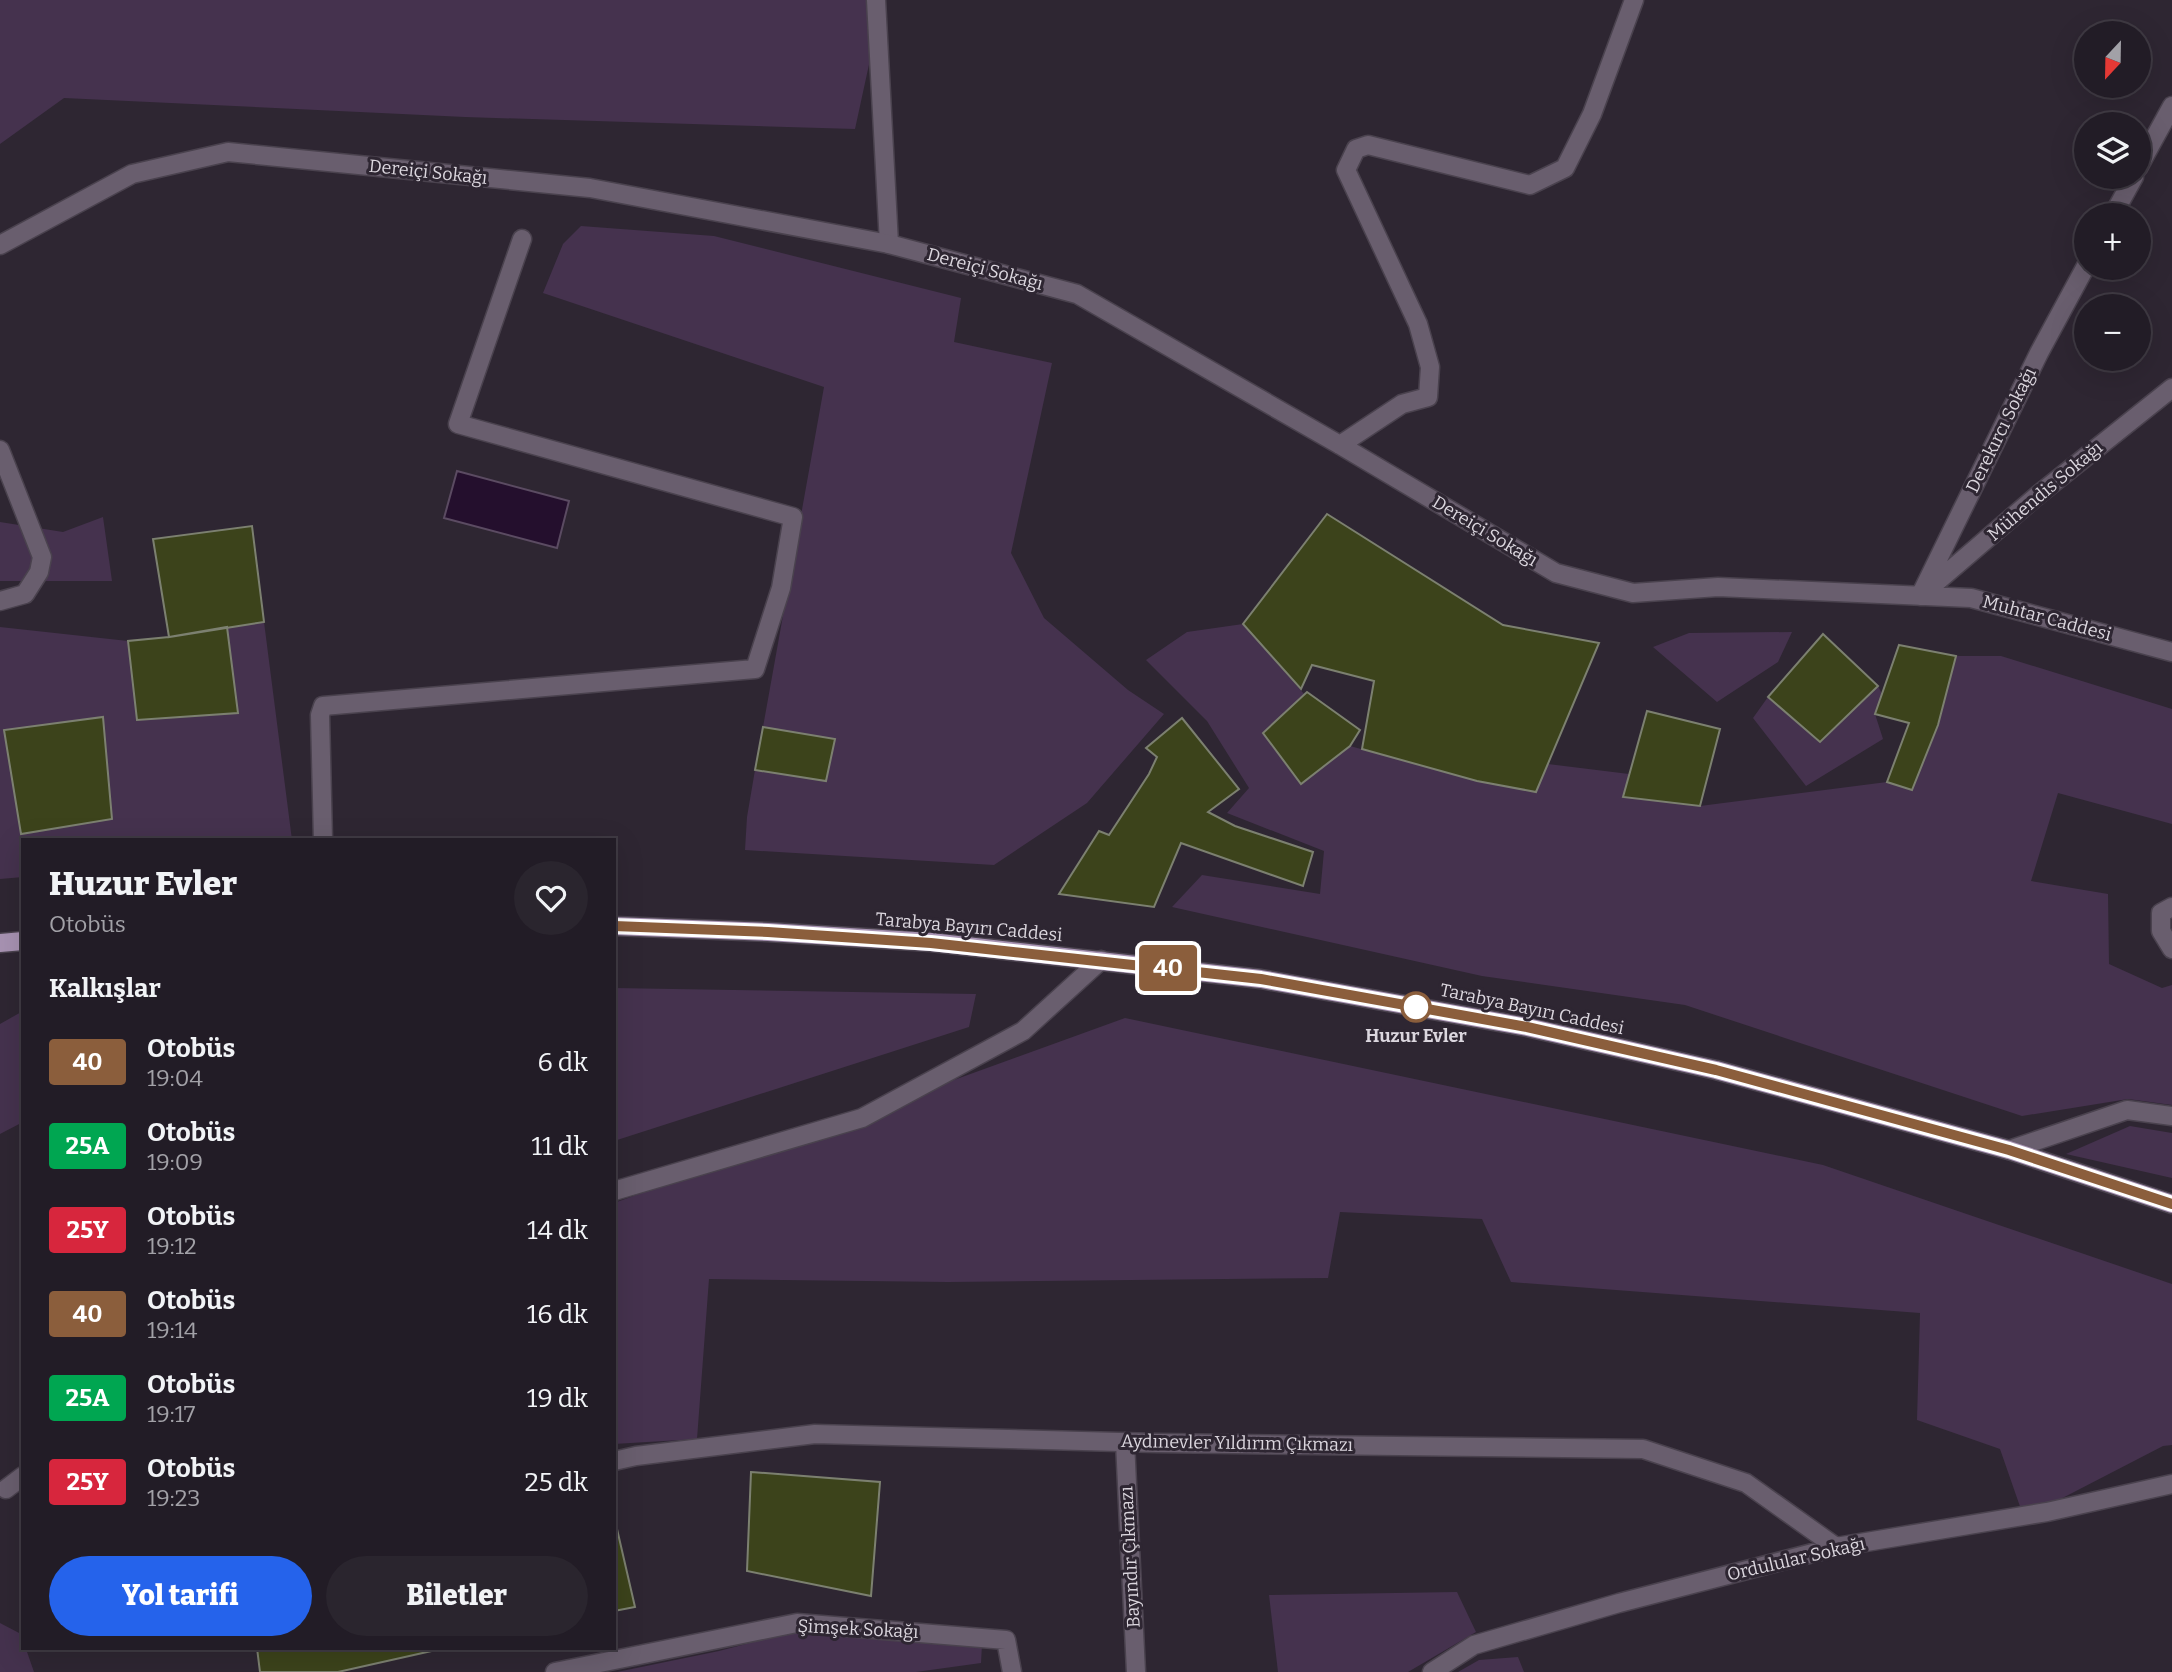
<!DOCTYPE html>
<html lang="tr">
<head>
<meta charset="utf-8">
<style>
	:root { --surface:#221c26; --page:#2a252e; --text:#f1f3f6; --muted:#a2a1a7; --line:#3f3a43; --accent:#2563eb }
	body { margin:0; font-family:Bitter,serif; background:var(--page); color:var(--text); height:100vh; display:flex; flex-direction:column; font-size:26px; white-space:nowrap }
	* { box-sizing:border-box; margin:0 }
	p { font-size:23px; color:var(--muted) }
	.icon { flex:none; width:38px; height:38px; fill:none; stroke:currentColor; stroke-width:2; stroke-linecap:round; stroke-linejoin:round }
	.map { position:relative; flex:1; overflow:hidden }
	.side { position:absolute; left:21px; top:838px; width:595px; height:812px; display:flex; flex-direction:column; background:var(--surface); border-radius:0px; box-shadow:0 7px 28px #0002,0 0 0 2px var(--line) }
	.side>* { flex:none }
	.badge { padding:0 14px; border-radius:5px; font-size:24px; line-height:46px }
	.needle { width:46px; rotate:202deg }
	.buttons { position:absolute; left:2074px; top:21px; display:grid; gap:14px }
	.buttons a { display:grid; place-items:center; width:77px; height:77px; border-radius:50%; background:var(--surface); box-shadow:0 7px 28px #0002,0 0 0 2px var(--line); font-size:35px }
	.map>.badge { position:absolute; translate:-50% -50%; box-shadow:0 0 0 4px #fff }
	h2 { padding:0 28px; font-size:26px; line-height:63px }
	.round { display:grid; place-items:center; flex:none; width:74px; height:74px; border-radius:37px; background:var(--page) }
	.headline { display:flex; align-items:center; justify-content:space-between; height:119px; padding:0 28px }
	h1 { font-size:33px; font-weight:800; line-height:52px }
	.primary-button { display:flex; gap:14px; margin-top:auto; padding:14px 28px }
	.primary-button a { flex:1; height:80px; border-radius:42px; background:var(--accent); color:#fff; font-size:28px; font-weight:800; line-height:80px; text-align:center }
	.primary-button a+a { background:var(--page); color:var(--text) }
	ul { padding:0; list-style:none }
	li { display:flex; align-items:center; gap:21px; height:84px; padding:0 28px }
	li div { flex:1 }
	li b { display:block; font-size:26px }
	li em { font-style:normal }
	li .badge { min-width:77px; font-weight:700; text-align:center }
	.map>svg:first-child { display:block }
	.green { fill:#45324e; fill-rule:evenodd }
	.water { fill:#240f2d; stroke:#5b4b62; stroke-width:2 }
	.building { fill:#3c431b; stroke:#7c8070; stroke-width:2 }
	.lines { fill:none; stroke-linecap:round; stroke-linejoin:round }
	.lane-casing { stroke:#4a424e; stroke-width:21 }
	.street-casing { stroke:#4a424e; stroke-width:21 }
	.primary-casing { stroke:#4a424e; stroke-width:21 }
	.lane { stroke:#695e6e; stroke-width:18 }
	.street { stroke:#695e6e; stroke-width:18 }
	.primary { stroke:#a792b2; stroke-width:18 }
	.line-casing { stroke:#fff; stroke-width:16 }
	.line { stroke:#8b5e3c; stroke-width:10 }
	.stop-dot { fill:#fff; stroke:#8b5e3c; stroke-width:3.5 }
	.labels { text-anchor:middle; stroke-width:6; stroke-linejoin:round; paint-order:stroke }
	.street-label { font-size:18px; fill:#dbd6de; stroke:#2e2632 }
	.stop-label { font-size:18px; font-weight:bold; fill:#dbd6de; stroke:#2e2632 }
</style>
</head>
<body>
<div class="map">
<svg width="2172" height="1672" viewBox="0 0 2172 1672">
	<rect width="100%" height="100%" fill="#2e2632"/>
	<path class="green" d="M0,0H883L855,129L465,117L64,98L0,144Z
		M581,226L714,236L961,298L954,342L1052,363L1011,553L1044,618L1128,690L1164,714L1087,803L994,865L745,850L747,817L755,770L826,781L834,739L763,727L824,387L543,293L563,244Z
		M103,517L112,581H0V522L63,532Z
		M264,622L292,840H23V877L0,879V627L128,641L137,720L237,713L227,627ZM103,717L112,819L21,834L4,730Z
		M1243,624L1304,694L1263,733L1350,746L1477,781L1536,792L1548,764L1629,774L1624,797L1700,806L1887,782L1912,790L1956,656H2001L2172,709V824L2058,793L2031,881L2108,894L2109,964L2162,988L2172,985V1105L2128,1099L2022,1116L1685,1005L1482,976L1172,907L1202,875L1320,894L1324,851L1227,813L1249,788L1207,721L1146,660L1187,632Z
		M1792,632L1778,662L1717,702L1653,647L1689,633Z
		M1878,686L1882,694L1875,714L1883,739L1806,786L1753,718L1768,697L1820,742Z
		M614,988L976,994L969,1027L614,1141Z
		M23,1011V1122L0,1134V1024Z
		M1125,1018L1823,1165L2172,1284V1445L2163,1446L2024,1518L2000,1449L1917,1420L1920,1313L1511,1282L1482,1219L1340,1212L1328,1278L948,1282L709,1279L697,1439L614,1444V1203Z
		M2130,1126L2172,1133V1178L2066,1154Z
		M1457,1592L1476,1632L1408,1672H1278L1269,1595Z
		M0,1623L21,1634L23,1648L26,1649L34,1672H0Z
		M792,1632L982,1644L981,1663L916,1672H617L719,1651Z
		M1518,1657L1524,1672H1458L1479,1660Z"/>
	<path class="water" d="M457,471L569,501L557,548L444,518Z"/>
	<path class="building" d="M1327,514L1503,625L1599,643L1536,792L1477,781L1362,749L1374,681L1312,665L1301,689L1243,624Z
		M252,526L264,622L169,637L153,539Z
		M227,627L238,713L137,720L128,641L169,637Z
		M1823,634L1878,686L1820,742L1768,697Z
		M1899,645L1956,656L1938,725L1912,790L1887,782L1909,723L1875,714Z
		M1307,692L1360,730L1350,746L1301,784L1263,733Z
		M1647,711L1720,729L1700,806L1623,797Z
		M103,717L112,819L21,834L4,730Z
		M1182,718L1239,789L1208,812L1235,826L1313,852L1303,886L1181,843L1154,907L1059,894L1099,831L1109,835L1149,774L1157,757L1146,748Z
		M763,727L835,739L826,781L755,770Z
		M751,1472L880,1482L871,1596L747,1571Z
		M614,1516L635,1607L614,1611Z
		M257,1648H445L338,1672H260Z"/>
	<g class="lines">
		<defs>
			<path id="lane" d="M876,0L889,244"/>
			<path id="street" d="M2138,168L2172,106
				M2113,215L2134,177
				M0,245L132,174L228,152L590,188L889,244L1077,294L1340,445L1556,573L1633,593L1718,587L1971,598L2172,652
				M1340,445L1402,404L1428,397L1430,367L1418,324L1346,170L1356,149L1368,145L1530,185L1565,168L1592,114L1634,0
				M0,450L42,557L39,572L25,594L0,601
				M1925,592L2038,495L2172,388
				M1920,596L2039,353L2086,266
				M323,840L320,715L323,706L755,669L781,588L793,517L458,424L522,239
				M2172,907L2161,913V931L2172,949
				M2009,1150L2127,1110L2172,1116
				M614,1191L862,1118L1023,1031L1101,960
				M1125,1442L1136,1672
				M614,1461L636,1456L815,1434L1157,1443L1643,1449L1746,1483L1836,1547
				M6,1489L23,1476
				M555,1672L797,1623L1006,1640L1012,1672
				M1432,1672L1474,1645L1619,1603L1836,1547L2047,1512L2172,1484"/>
			<path id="primary" d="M614,926L768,932L931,942L1261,979L1527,1027L1716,1070L2009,1150L2172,1204
				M0,943L23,941"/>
		</defs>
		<use href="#lane" class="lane-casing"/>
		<use href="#street" class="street-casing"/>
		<use href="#primary" class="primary-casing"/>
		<use href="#lane" class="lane"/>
		<use href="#street" class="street"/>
		<use href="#primary" class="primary"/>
	</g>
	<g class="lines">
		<defs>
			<path id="line" d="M614,926L768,932L931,943L1261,979L1527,1027L1716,1070L2009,1150L2172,1204"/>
		</defs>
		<use href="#line" class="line-casing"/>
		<use href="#line" class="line"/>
	</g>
	<circle class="stop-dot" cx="1416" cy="1007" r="14"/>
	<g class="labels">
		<g class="street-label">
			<text transform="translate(428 172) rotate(6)" y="6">Dereiçi Sokağı</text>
			<text transform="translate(985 269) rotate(15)" y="6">Dereiçi Sokağı</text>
			<text transform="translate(2001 430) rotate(-64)" y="6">Derekırcı Sokağı</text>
			<text transform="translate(2045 491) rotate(-40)" y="6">Mühendis Sokağı</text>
			<text transform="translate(1485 531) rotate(31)" y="6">Dereiçi Sokağı</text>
			<text transform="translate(2047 618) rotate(15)" y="6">Muhtar Caddesi</text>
			<text transform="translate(969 927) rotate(5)" y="6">Tarabya Bayırı Caddesi</text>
			<text transform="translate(1532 1009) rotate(12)" y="6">Tarabya Bayırı Caddesi</text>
			<text transform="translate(1237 1443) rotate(1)" y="6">Aydınevler Yıldırım Çıkmazı</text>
			<text transform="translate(1130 1557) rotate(-93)" y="6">Bayındır Çıkmazı</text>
			<text transform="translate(1796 1559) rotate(-13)" y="6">Ordulular Sokağı</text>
			<text transform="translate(858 1629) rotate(3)" y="6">Şimşek Sokağı</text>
		</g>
		<g class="stop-label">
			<text x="1416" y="1042">Huzur Evler</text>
		</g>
	</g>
</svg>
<div class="buttons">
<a><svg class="needle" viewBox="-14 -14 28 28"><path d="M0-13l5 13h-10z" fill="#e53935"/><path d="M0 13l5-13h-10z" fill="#a2a1a7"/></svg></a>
<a><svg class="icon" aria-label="layers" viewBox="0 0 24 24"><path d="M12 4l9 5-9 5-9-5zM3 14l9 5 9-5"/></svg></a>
<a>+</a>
<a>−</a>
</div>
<b class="badge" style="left:1168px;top:968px;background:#8b5e3c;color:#fff">40</b>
<section class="side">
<div class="headline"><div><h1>Huzur Evler</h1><p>Otobüs</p></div><a class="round"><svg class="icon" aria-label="heart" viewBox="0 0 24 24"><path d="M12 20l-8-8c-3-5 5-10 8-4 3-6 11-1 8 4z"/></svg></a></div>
<h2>Kalkışlar</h2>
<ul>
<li><span class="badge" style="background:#8b5e3c;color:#fff">40</span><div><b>Otobüs</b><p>19:04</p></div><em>6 dk</em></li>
<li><span class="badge" style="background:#00a651;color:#fff">25A</span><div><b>Otobüs</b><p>19:09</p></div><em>11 dk</em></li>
<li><span class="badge" style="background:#d7263d;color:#fff">25Y</span><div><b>Otobüs</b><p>19:12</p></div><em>14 dk</em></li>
<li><span class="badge" style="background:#8b5e3c;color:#fff">40</span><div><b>Otobüs</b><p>19:14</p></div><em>16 dk</em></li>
<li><span class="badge" style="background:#00a651;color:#fff">25A</span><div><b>Otobüs</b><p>19:17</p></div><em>19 dk</em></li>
<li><span class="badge" style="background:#d7263d;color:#fff">25Y</span><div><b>Otobüs</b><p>19:23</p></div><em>25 dk</em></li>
</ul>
<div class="primary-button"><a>Yol tarifi</a><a>Biletler</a></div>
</section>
</div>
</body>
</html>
